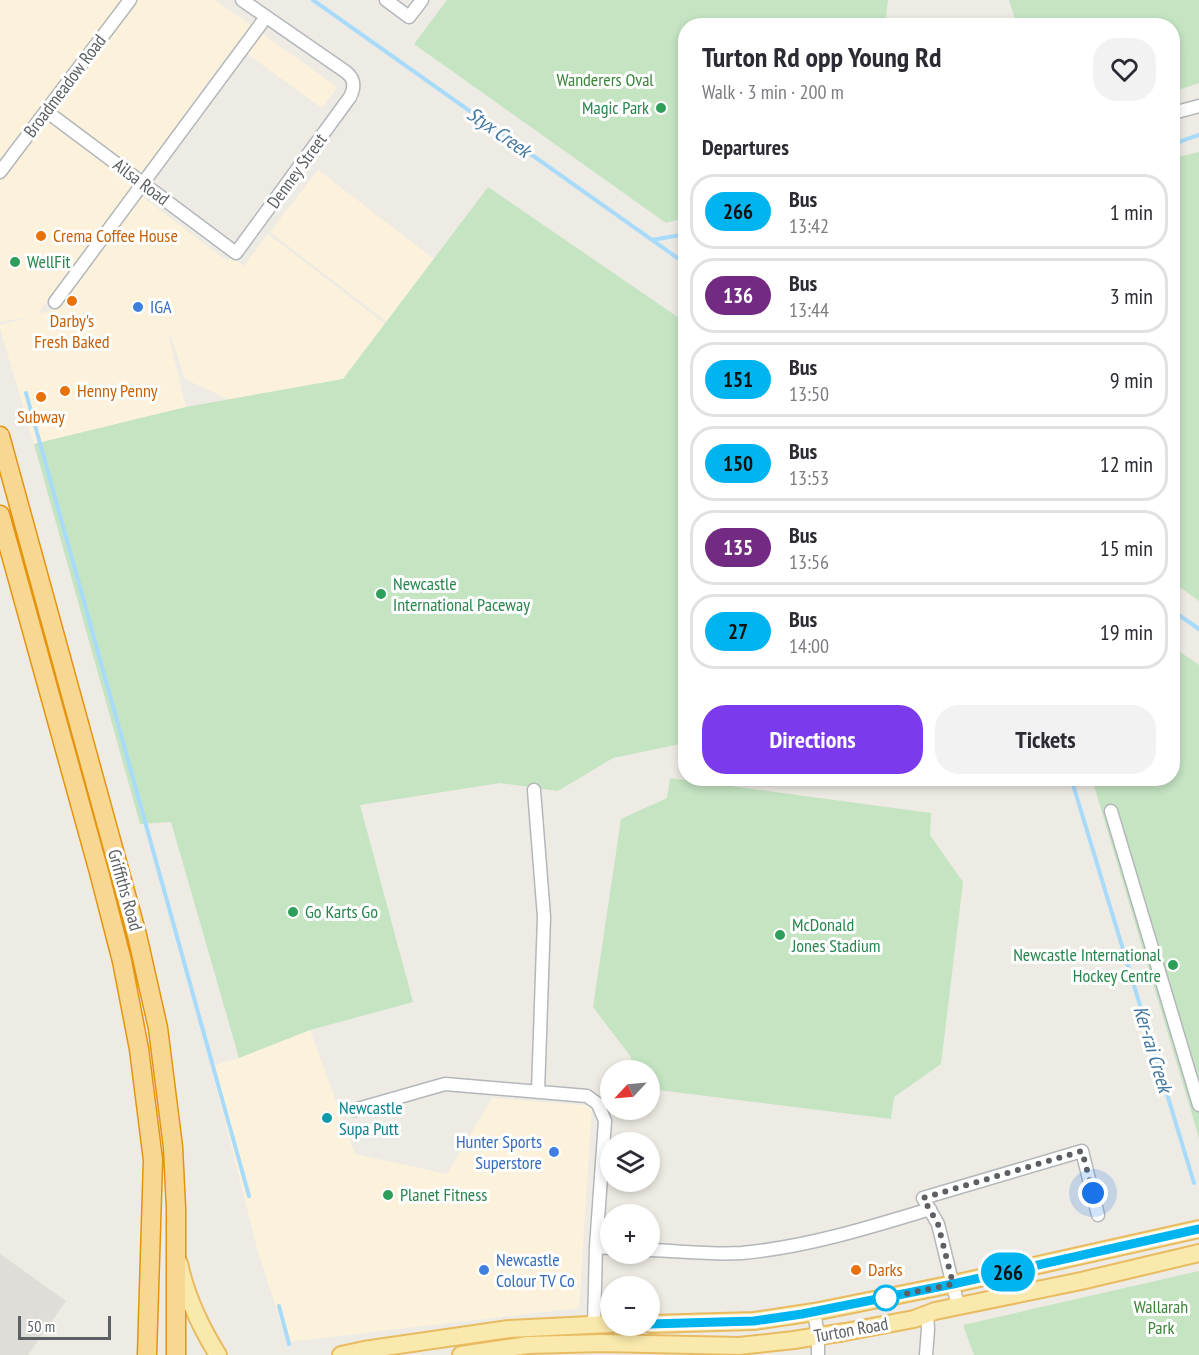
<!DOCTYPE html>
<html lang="en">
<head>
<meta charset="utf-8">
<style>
	:root { --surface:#fff; --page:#f2f2f3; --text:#2b2b33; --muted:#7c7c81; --line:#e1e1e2; --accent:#7c3aed }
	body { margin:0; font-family:"PT Sans Narrow",sans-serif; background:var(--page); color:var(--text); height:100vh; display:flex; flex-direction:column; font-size:22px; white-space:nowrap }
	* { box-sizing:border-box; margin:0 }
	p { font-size:20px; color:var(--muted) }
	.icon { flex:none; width:33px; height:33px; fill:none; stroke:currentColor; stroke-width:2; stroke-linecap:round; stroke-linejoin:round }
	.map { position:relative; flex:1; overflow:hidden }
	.panel { position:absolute; left:678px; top:18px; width:502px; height:768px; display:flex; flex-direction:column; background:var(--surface); border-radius:24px; box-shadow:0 3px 9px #0003 }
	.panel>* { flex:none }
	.badge { padding:0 12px; border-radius:20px; font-size:21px; line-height:39px }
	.needle { width:39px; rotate:244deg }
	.fabs { position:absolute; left:600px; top:1060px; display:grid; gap:12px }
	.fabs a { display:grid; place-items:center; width:60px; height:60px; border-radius:50%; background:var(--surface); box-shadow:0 3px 9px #0003; font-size:30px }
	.scale { position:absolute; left:18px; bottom:15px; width:93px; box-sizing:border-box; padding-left:6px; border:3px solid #5c6064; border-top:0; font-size:16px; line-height:21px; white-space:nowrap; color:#5c6064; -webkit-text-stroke:4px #fff; paint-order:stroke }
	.you { position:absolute; width:30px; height:30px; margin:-15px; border:4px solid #fff; border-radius:50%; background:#1a73e8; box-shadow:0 0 0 9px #1a73e833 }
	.map>.badge { position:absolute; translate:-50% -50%; box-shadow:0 0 0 3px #fff }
	h2 { padding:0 24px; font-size:22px; line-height:54px }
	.round { display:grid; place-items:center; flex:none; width:63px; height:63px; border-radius:24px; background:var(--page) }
	.headline { display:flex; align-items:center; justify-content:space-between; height:102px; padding:0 24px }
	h1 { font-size:28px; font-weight:700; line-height:45px }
	.action { display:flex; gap:12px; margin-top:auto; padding:12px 24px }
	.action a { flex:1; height:69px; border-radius:24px; background:var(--accent); color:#fff; font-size:24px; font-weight:700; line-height:69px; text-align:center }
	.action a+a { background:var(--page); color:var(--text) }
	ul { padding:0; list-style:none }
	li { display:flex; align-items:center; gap:18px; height:75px; margin:0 12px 9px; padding:0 12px; border:3px solid var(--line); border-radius:24px }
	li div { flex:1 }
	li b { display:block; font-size:22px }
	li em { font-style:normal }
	li .badge { min-width:66px; font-weight:700; text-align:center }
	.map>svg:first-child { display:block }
	.commercial { fill:#fcf2db }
	.industrial { fill:#dfddd8 }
	.green { fill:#c4e4c2 }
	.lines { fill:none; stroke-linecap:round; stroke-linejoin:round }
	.stream { stroke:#a8dbfa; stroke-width:4 }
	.minor-casing { stroke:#b4b7ba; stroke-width:15 }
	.major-casing { stroke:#e9bb61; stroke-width:20 }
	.highway-casing { stroke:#e4940d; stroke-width:21 }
	.minor { stroke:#fff; stroke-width:12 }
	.major { stroke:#fae9ac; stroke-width:16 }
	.highway { stroke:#f7d792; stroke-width:18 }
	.line-casing { stroke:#fff; stroke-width:14 }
	.line { stroke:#00b5ef; stroke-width:9 }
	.walk { stroke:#5c6064; stroke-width:6; stroke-dasharray:0 10.8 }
	.leisure-dot { fill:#2e9e5b; stroke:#fff; stroke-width:2 }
	.food-dot { fill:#e8710a; stroke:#fff; stroke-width:2 }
	.shop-dot { fill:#3f7fe0; stroke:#fff; stroke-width:2 }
	.culture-dot { fill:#0f9aa8; stroke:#fff; stroke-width:2 }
	.stop-dot { fill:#fff; stroke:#00b5ef; stroke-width:3 }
	.labels { text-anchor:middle; stroke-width:6; stroke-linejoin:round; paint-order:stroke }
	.park-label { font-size:18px; fill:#3b843a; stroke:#fff }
	.street-label { font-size:18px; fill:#5c6064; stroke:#fff }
	.leisure-label { font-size:18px; fill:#27864d; stroke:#fff; text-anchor:start }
	.food-label { font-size:18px; fill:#c56008; stroke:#fff; text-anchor:start }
	.shop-label { font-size:18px; fill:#366cbe; stroke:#fff; text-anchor:start }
	.culture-label { font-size:18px; fill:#0d838f; stroke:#fff; text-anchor:start }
	.water-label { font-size:20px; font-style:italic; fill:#4277a2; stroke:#fff }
</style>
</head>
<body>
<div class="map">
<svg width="1199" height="1355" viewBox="0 0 1199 1355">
	<rect width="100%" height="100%" fill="#eeebe4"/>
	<path class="commercial" d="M0,0H215L337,87L322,108L235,45L38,314L54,310L140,195L227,261L194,306L231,257L244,266L268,234L385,324L343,379L230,400L185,379L171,336L169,338L186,407L34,444L0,328V325L33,316L0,322Z
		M318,170L434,259L387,322L270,232Z
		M310,1030L355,1154L447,1174L492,1098L592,1106L579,1308L287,1342L258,1252L211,1066L239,1058Z"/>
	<path class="industrial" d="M0,1254L66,1301L28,1355H0Z"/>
	<path class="green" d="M447,0H888L885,25L686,26L685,218L666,223L414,44Z
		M1009,0H1199V83L1173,92V26L1017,25Z
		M1199,152V601L1173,582V158Z
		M488,187L685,322V743L613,758L558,791L500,783L360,805L413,1002L310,1030L239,1058L171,822L140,824L34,444L186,407L343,379Z
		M1173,647L1199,665V1138L1092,779L1173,778Z
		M670,778L931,813L930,835L963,882L941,1064L894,1097L891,1119L650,1089V1071H631V1057L593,1007L621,819L667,798Z
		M1199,1271V1355H974L963,1325Z"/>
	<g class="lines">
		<path class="stream" d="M313,0L686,264
			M1173,144L1199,135
			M652,240L686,234
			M26,393L249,1196
			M1173,611L1199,629
			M1071,778L1194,1183
			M279,1306L289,1344"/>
		<defs>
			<path id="minor" d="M386,0L409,17L422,0
				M46,111L236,253L350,97C355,87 355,79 346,72L242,0
				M1173,113L1199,106
				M0,172L130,0
				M55,302L266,17
				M534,790L544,917L538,1092
				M1111,811L1199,1105
				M354,1110L445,1084L587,1096L598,1104L605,1121L596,1247L594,1325
				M596,1247L610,1248
				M650,1250C680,1251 712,1255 742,1253C806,1247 868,1228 930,1209
				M958,1306L938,1224L923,1198L1082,1151L1098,1215
				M814,1312L818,1336V1355
				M926,1355L928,1329L927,1314"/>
			<path id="major" d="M179,1263C186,1297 200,1326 218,1355
				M650,1324L754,1321L814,1312L953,1284L1199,1229
				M341,1355L364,1350L509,1329L610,1324
				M461,1355L528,1345L602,1343L739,1346L794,1340L845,1332L914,1319L935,1311L1081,1281L1199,1253"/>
			<path id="highway" d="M0,436L137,935L158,1028L173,1147L176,1208V1355
				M0,515L99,872L122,961L139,1049L153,1160L147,1355"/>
		</defs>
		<use href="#minor" class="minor-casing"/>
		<use href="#major" class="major-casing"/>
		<use href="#highway" class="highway-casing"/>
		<use href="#minor" class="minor"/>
		<use href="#major" class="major"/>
		<use href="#highway" class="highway"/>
	</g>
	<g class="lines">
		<defs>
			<path id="line" d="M650,1324L754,1321L802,1314L953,1284L1199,1229"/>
		</defs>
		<use href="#line" class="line-casing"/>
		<use href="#line" class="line"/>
		<path class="walk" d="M886,1298L953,1284L938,1224L923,1198L1082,1151L1093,1193"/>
	</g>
	<g class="leisure-dot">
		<circle cx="661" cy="108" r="6"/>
		<circle cx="15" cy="262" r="6"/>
		<circle cx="381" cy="594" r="6"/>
		<circle cx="293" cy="912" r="6"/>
		<circle cx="780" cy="935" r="6"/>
		<circle cx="1173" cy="965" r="6"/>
		<circle cx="388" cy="1195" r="6"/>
	</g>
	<g class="food-dot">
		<circle cx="41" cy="236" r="6"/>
		<circle cx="72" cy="301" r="6"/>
		<circle cx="65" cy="391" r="6"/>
		<circle cx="41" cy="397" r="6"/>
		<circle cx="856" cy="1270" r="6"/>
	</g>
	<g class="shop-dot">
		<circle cx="138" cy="307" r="6"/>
		<circle cx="554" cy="1152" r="6"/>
		<circle cx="484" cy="1270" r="6"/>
	</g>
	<circle class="culture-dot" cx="327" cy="1118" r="6"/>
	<circle class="stop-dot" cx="886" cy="1298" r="12"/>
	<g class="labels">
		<g class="park-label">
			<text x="605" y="86">Wanderers Oval</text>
			<text x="1161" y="1313">Wallarah<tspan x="1161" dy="21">Park</tspan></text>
		</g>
		<g class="street-label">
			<text transform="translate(65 86) rotate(-53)" y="6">Broadmeadow Road</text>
			<text transform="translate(297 171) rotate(-54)" y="6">Denney Street</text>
			<text transform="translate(141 182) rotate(37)" y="6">Ailsa Road</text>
			<text transform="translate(125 890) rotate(74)" y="6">Griffiths Road</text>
			<text transform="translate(851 1330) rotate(-10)" y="6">Turton Road</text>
		</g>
		<g class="leisure-label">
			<text x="649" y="114" text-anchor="end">Magic Park</text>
			<text x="27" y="268">WellFit</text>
			<text x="393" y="590">Newcastle<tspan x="393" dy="21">International Paceway</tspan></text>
			<text x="305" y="918">Go Karts Go</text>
			<text x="792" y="931">McDonald<tspan x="792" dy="21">Jones Stadium</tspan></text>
			<text x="1161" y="961" text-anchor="end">Newcastle International<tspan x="1161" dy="21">Hockey Centre</tspan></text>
			<text x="400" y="1201">Planet Fitness</text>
		</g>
		<g class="food-label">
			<text x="53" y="242">Crema Coffee House</text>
			<text x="72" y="327" text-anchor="middle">Darby's<tspan x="72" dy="21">Fresh Baked</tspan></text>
			<text x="77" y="397">Henny Penny</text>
			<text x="41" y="423" text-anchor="middle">Subway</text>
			<text x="868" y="1276">Darks</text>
		</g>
		<g class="shop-label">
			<text x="150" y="313">IGA</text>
			<text x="542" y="1148" text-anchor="end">Hunter Sports<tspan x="542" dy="21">Superstore</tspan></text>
			<text x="496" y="1266">Newcastle<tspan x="496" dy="21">Colour TV Co</tspan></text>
		</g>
		<g class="culture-label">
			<text x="339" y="1114">Newcastle<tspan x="339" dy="21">Supa Putt</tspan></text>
		</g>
		<g class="water-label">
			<text transform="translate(499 132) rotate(35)" y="7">Styx Creek</text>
			<text transform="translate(1153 1049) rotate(73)" y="7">Ker-rai Creek</text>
		</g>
	</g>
</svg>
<div class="fabs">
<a><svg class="needle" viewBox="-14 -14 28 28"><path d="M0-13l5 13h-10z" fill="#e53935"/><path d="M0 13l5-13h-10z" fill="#7c7c81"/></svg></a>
<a><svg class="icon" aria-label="layers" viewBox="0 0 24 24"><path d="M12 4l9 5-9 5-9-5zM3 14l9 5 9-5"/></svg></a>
<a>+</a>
<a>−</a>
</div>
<div class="scale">50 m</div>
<div class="you" style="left:1093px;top:1193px"></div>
<b class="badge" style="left:1008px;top:1272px;background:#00b5ef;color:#111">266</b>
<section class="panel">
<div class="headline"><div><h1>Turton Rd opp Young Rd</h1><p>Walk · 3 min · 200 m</p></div><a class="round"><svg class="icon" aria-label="heart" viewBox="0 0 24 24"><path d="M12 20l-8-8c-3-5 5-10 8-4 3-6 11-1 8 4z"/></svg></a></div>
<h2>Departures</h2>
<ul>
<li><span class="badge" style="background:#00b5ef;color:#111">266</span><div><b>Bus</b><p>13:42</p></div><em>1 min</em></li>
<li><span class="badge" style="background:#732a82;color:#fff">136</span><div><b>Bus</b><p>13:44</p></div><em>3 min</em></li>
<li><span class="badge" style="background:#00b5ef;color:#111">151</span><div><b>Bus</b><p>13:50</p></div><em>9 min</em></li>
<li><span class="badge" style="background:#00b5ef;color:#111">150</span><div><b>Bus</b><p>13:53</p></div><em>12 min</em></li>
<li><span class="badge" style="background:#732a82;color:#fff">135</span><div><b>Bus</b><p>13:56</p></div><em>15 min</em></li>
<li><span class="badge" style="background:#00b5ef;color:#111">27</span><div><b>Bus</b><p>14:00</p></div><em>19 min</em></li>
</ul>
<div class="action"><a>Directions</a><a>Tickets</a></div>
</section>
</div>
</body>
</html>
